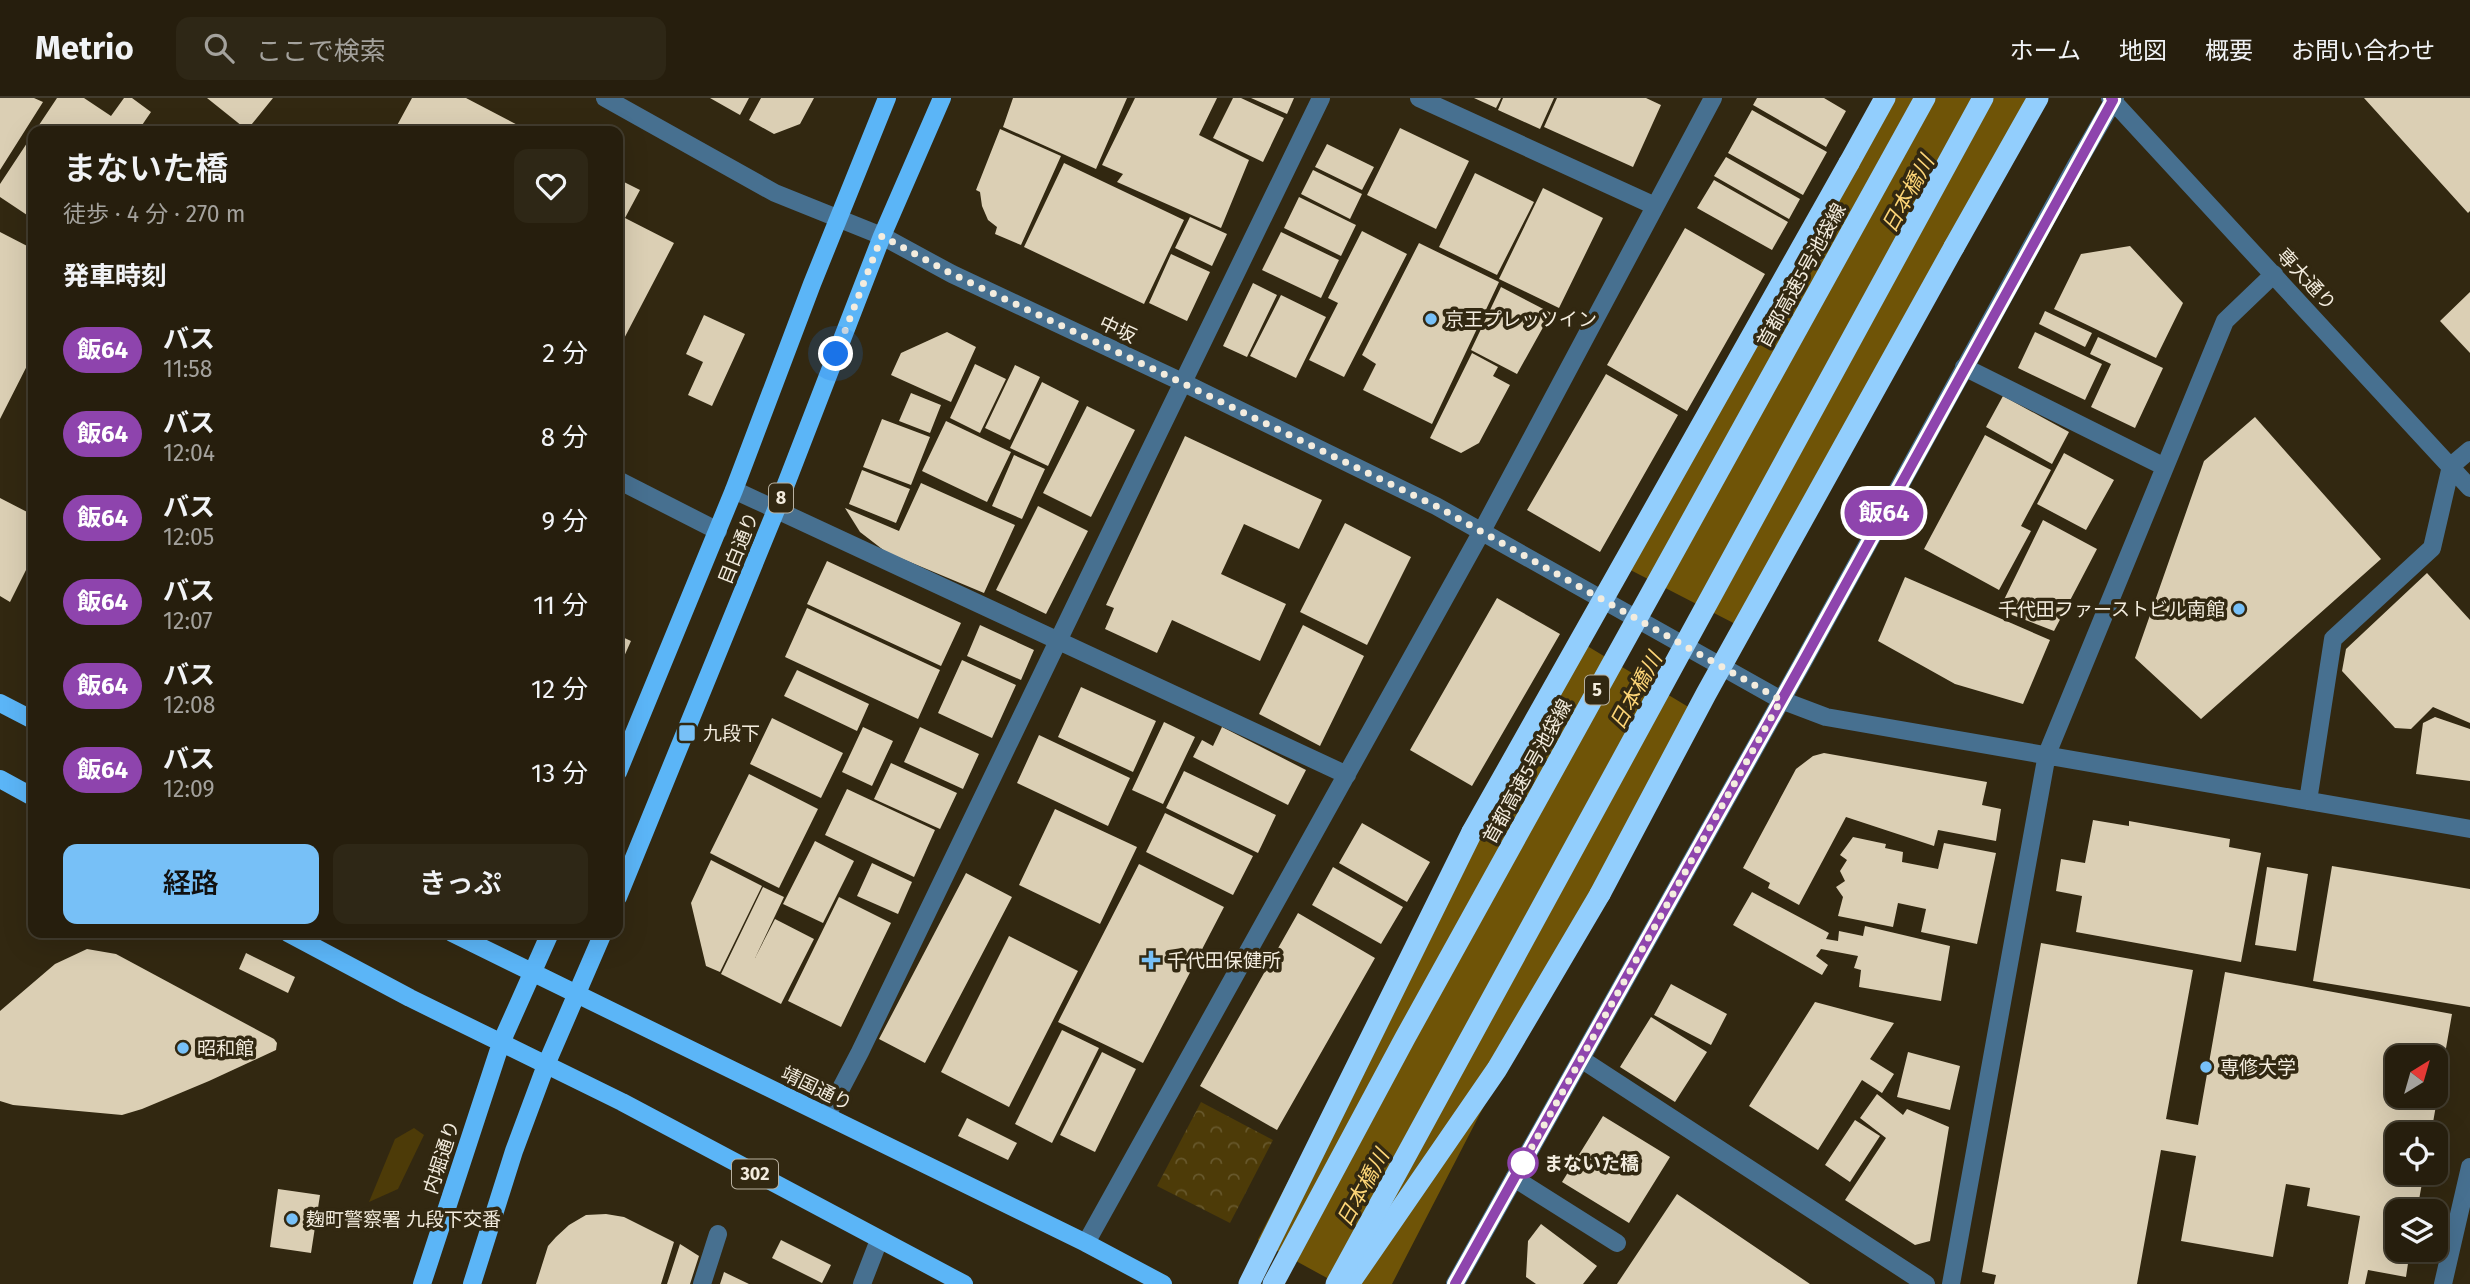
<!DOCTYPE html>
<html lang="ja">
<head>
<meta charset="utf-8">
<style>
	:root { --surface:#261e0d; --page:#2e2716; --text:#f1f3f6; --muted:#a4a29d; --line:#423c2e; --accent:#77c0f7 }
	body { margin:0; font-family:"Fira Sans","Noto Sans JP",sans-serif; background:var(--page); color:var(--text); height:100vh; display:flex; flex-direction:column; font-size:26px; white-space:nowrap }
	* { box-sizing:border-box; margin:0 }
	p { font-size:23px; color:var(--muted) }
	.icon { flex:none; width:38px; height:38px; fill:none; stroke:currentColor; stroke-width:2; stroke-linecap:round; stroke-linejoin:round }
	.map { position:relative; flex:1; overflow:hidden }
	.panel { position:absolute; left:28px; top:28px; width:595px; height:812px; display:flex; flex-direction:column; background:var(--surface); border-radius:14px; box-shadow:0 7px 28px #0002,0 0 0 2px var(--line) }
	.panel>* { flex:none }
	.badge { padding:0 14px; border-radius:23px; font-size:24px; line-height:46px }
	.needle { width:46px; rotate:37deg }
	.tools { position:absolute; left:2385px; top:947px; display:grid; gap:14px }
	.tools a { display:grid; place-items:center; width:63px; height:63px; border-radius:14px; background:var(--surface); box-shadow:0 7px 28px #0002,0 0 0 2px var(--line); font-size:35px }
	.you { position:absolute; width:35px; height:35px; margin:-18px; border:5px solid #fff; border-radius:50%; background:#1a73e8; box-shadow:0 0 0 10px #1a73e833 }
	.map>.badge { position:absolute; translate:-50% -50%; box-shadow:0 0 0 4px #fff }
	h2 { padding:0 35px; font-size:26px; line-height:63px }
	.round { display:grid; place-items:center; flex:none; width:74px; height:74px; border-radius:14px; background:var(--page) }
	.summary { display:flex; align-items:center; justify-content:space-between; height:119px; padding:0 35px }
	h1 { font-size:33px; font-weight:600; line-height:52px }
	.action { display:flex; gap:14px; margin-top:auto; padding:14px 35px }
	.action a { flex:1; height:80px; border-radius:14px; background:var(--accent); color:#111; font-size:28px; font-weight:600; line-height:80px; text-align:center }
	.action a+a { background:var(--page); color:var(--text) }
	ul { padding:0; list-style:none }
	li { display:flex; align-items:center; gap:21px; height:84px; padding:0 35px }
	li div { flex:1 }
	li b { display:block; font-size:26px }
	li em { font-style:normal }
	li .badge { min-width:77px; font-weight:700; text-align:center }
	header { display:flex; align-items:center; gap:42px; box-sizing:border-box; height:98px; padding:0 35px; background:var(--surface); border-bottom:2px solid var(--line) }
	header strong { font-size:33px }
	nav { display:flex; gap:38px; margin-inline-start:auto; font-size:24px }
	.search { width:490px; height:63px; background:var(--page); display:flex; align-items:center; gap:18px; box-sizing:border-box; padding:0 24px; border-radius:14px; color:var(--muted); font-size:26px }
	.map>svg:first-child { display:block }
	.grass { fill:#4d3b08 }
	.park { fill:url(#park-crowns) }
	.water { fill:#6f5407 }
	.pier { fill:#322811 }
	.building { fill:#dbcfb4; fill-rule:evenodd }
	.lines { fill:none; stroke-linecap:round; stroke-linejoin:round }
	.minor { stroke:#477090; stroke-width:18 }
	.major { stroke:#5bb5f7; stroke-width:18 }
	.highway { stroke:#92cefd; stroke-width:21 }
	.highway-bridge { stroke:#92cefd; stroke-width:21 }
	.line-casing { stroke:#fff; stroke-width:16 }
	.line { stroke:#8e44ad; stroke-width:10 }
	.walk { stroke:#f3ecde; stroke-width:7; stroke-dasharray:0 12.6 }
	.poi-dot { fill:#77c0f7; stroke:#322811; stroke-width:2.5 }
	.stop-dot { fill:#fff; stroke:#8e44ad; stroke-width:3.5 }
	.labels { text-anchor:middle; stroke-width:7; stroke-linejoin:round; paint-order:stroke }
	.shield { fill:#322811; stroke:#b9b1a0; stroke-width:2 }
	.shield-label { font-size:18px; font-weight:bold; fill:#f3ecde }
	.street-label { font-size:19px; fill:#f3ecde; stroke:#322811 }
	.poi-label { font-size:19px; fill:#f3ecde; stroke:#322811; text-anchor:start }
	.stop-label { font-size:19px; font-weight:bold; fill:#f3ecde; stroke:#322811; text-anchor:start }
	.water-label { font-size:21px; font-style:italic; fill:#fdd577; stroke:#322811 }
</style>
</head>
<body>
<header>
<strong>Metrio</strong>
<div class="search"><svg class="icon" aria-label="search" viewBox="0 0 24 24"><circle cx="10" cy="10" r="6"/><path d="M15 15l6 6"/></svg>ここで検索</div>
<nav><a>ホーム</a><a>地図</a><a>概要</a><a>お問い合わせ</a></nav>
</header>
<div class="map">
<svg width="2470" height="1186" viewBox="0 0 2470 1186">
	<defs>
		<pattern id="park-crowns" width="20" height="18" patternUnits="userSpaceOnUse" patternTransform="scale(1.75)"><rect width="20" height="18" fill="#4d3b08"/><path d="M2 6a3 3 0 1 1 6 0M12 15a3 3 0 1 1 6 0" fill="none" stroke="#67582c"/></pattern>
	</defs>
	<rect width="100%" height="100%" fill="#322811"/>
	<path class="grass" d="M414,1030L424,1037L398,1091L369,1104L395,1041Z"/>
	<path class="park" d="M1201,1004L1273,1042L1230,1125L1157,1088Z"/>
	<path class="water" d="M1877,0H2044L1531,917L1392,1186H1235L1409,849Z"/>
	<path class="pier" d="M1611,462L1747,532L1700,616L1569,537Z
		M1254,1140L1338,1186H1231Z"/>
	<path class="building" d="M0,0H34L43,4L0,72Z
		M57,0H84L111,18L124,0H132L151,14L138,33H35Z
		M207,0H273L247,32Z
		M412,0H466L529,33H394Z
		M710,0H749L740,17Z
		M761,0H814L800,26L774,36L749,22Z
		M1013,0H1127L1096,71L1003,29Z
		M1135,0H1217L1199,37L1249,62L1221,130L1117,84L1123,76L1102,67Z
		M1233,0H1241L1284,20L1263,64L1213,40Z
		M1251,0H1294L1287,16Z
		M1474,0H1501L1496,10Z
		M1503,0H1554L1540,31L1498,12Z
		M1557,0H1646L1661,7L1633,69L1544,29Z
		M1757,0H1824L1846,13L1826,49L1753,7Z
		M2364,0H2470V113L2468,115Z
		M1752,12L1827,54L1803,97L1728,55Z
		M1400,30L1469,63L1436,131L1367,97Z
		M1000,31L1061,58L1021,147L995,136L997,129L988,122L982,108L980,94L976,92Z
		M33,36V121L0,99V86Z
		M1327,46L1374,69L1362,92L1315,69Z
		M1726,59L1800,101L1789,121L1714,78Z
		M1064,65L1184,122L1144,206L1024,149Z
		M1313,72L1362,96L1350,121L1301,96Z
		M1475,75L1534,104L1497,177L1439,149Z
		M618,81L640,92L625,120L674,145L618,252Z
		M1714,82L1788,124L1772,152L1697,110Z
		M1543,90L1603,120L1559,210L1499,181Z
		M1299,99L1356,127L1341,158L1284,130Z
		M1190,119L1227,136L1212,168L1175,150Z
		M1685,130L1765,176L1687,313L1607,267Z
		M1362,133L1407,156L1344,279L1309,262L1338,205L1328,200Z
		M0,134L33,151V256L0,321Z
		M1281,134L1339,162L1321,200L1262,172Z
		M1419,145L1499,184L1432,326L1363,292L1376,266L1362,257Z
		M2130,148L2183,205L2156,260L2054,211L2081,156Z
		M1171,156L1210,174L1187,223L1149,205Z
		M1253,185L1277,197L1247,259L1223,248Z
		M1501,189L1551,215L1517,276L1471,252Z
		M2470,194V255L2440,223Z
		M1281,197L1326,219L1296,280L1250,258Z
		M2045,213L2092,235L2085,249L2039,226Z
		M704,217L745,236L712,308L688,297L703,264L686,256Z
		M947,234L976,249L951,304L891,277L901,255Z
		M2035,234L2102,266L2085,302L2018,270Z
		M2098,239L2163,270L2135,330L2091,309L2111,266L2090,256Z
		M1472,255L1498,269L1493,278L1510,287L1479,345L1461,355L1430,340Z
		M975,266L1006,281L980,335L950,320Z
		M1015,267L1040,279L1010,342L985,330Z
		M1606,276L1678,317L1600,454L1527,412Z
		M1042,284L1079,303L1048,368L1010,350Z
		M911,295L941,307L930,335L899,323Z
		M2003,298L2069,334L2052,366L1986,329Z
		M1087,308L1135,332L1091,419L1043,395Z
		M2255,319L2381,461L2201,621L2135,560L2204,363Z
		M882,321L930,339L911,387L863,369Z
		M946,323L1011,354L987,404L922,373Z
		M1985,337L2051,372L2021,428L2031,433L1999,492L1924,451Z
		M1185,338L1322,402L1299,451L1244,426L1221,476L1286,506L1260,563L1172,522L1157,555L1105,531L1114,510L1106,507Z
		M2064,355L2114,382L2086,432L2037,406Z
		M1014,357L1045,371L1022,421L992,408Z
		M862,372L910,391L896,425L849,406Z
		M921,385L1015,427L984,495L886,454L860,434L845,410L899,433Z
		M0,400L33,417V458L10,504L0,498Z
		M1038,408L1088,433L1046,516L996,492Z
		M2043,422L2097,451L2054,533L1999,512Z
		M1345,425L1411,459L1367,547L1300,514Z
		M827,463L961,525L941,568L807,506Z
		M2427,475L2470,522V625L2433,609L2411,631L2395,630L2342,573L2346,551Z
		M1905,479L2050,542L2023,606L1955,586L1878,543Z
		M1497,500L1560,536L1472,688L1410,652Z
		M807,510L940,572L918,621L785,559Z
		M980,527L1034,552L1021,582L967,558Z
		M1303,527L1364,558L1320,648L1259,616Z
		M618,537L631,543L618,572Z
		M962,562L1016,587L992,640L938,615Z
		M797,572L869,606L857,633L784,598Z
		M1081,589L1156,623L1133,674L1058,639Z
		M2435,619L2470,631V683L2416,676L2423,625Z
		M772,620L843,655L821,700L750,666Z
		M1164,624L1195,639L1163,706L1132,692Z
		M863,629L893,643L872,688L842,674Z
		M920,629L979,656L963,691L904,664Z
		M1222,629L1306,672L1288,707L1193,659L1202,642L1213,648Z
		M1039,637L1130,680L1108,728L1017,685Z
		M1824,655L1987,684L1982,707L2001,711L1996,743L1938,732L1934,748L1846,719L1799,807L1768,790L1770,785L1743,770L1796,671L1813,658Z
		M891,665L957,695L940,731L874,701Z
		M1184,673L1276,717L1258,755L1166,710Z
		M749,676L818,711L779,790L710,755Z
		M847,691L935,732L914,779L825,737Z
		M1055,711L1137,749L1100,826L1019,787Z
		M1165,715L1253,758L1233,797L1146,754Z
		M2093,722L2129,728V723L2230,741L2229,749L2261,755L2241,864L2076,834L2082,798L2056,793L2061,761L2085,765Z
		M1362,725L1430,764L1407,804L1339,765Z
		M1853,739L1886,746L1885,750L1903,754L1902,764L1938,771L1944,745L1996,755L1977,846L1921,834L1926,811L1898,805L1893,829L1838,818L1843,799L1836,789L1845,783L1840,773L1847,762L1840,757Z
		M815,743L854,763L823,825L783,806Z
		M711,762L762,788L720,874L706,868L691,805Z
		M872,765L912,784L898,816L857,798Z
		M1139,766L1224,809L1143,965L1058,924Z
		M2332,768L2470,791V909L2313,883Z
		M1333,769L1403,809L1381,846L1312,807Z
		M2267,769L2308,776L2296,853L2255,847Z
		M966,775L1012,799L925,965L879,941Z
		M763,789L784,799L755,860L775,821L814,841L781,906L721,876Z
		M1752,794L1829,835L1826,841L1838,843L1839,833L1863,838L1865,828L1950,848L1941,903L1859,889L1861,872L1854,870L1858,858L1821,851L1816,858L1828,867L1822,877L1733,827Z
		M839,799L891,825L841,929L788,903Z
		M1298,815L1375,860L1277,1032L1200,988Z
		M1009,838L1078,873L1009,1009L941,974Z
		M2041,845L2193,872L2166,1021L2198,1027L2225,874L2452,916L2431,1036H2398V1074H2424L2417,1113H2398V1152H2410L2406,1179L2368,1172L2365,1186H2348L2360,1118L2307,1108L2310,1090L2286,1086L2273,1159L2181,1143L2196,1058L2161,1052L2137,1186H1994L1996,1177L1982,1174ZM2398,959H2436V998H2398Z
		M87,851L116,856L274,941L277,945L276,952L209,983L142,1011L122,1017L13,1007L0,1003V913L55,866Z
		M246,855L295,879L288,895L239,871Z
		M1671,886L1727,916L1711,947L1654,917Z
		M1815,904L1894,925L1870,961L1894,976L1882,995L1862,982L1818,1052L1749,1008Z
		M1651,919L1707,954L1675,1004L1620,969Z
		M1062,932L1099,950L1052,1045L1015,1026Z
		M1102,954L1136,971L1095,1054L1060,1037Z
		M1908,954L1960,968L1950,1012L1897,999Z
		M1877,996L1903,1017L1907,1011L1949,1029L1930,1143L1915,1147L1845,1102L1886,1040L1860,1020Z
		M1603,1018L1670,1059L1629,1125L1562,1084Z
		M967,1020L1017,1045L1008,1062L958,1038Z
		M1855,1022L1880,1038L1850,1084L1825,1067Z
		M278,1091L320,1097L311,1155L270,1149Z
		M1677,1096L1810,1186H1617Z
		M606,1116L624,1119L674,1144L661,1186H536L548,1148L556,1139L569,1127L586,1117Z
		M1541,1126L1597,1168L1583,1186H1536L1526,1179L1528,1143Z
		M781,1142L831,1167L822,1185L772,1160Z
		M680,1146L699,1158L690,1186H667Z
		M724,1174L749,1186H720Z"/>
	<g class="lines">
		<path class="minor" d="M605,0L775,95L882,138L952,176L1182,284L1436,408L1781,602L1826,619L2470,731
			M1419,0L1655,108
			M2110,0L2470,390
			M1964,269L2165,369
			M618,382L718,433
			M734,392L1347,677
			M2308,703L2333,541L2432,450L2451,368L2470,352
			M1581,961L1926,1186
			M827,1017L860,954C1015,636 1165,317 1321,0
			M1514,1080L1617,1145
			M1086,1145L1482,433L1713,0
			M702,1186L718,1136
			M862,1186L879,1142
			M1455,1186L1804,562L2075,69L2115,0
			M1951,1186L2047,656L2225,223L2274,176
			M2443,1186L2470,1069"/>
		<path class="major" d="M0,605L33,622
			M618,674L734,392L812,186L887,0
			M0,681L33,699
			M618,799L776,412L882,138L942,0
			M288,835L410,900L622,1004L964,1186
			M452,835L1086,1145L1163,1186
			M422,1186L501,945L550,835
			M472,1186L514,1053L546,967L603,835"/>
		<path class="highway" d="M1849,65L1885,0
			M1954,149L2038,0
			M1249,1186L1472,734
			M1349,1186L1497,971L1600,796"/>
		<path class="highway-bridge" d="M1472,734L1849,65
			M1600,796L1706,596L1954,149
			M1273,1186L1405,940L1925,0
			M1336,1186L1983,0"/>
	</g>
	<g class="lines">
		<defs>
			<path id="line" d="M1455,1186L1804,562L2113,2L2111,0"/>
		</defs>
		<use href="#line" class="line-casing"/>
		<use href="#line" class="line"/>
		<path class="walk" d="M836,256L882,138L952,176L1168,278L1436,408L1781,602L1523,1065"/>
	</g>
	<g class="poi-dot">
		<circle cx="1431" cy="221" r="7"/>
		<circle cx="2239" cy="511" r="7"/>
		<rect x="678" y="626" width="18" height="18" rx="3.5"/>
		<path d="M1147.5 851.5h7v7h7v7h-7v7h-7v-7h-7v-7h7z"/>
		<circle cx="183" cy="950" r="7"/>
		<circle cx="2206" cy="969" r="7"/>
		<circle cx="292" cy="1121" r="7"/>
	</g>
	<circle class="stop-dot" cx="1523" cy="1065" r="14"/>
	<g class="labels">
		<g class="shield">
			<rect x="769" y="385.5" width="24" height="29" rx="5"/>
			<rect x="1585" y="577.5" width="24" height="29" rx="5"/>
			<rect x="732" y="1061.5" width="46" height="29" rx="5"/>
		</g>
		<g class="shield-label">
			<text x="781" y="406">8</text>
			<text x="1597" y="598">5</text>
			<text x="755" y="1082">302</text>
		</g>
		<g class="street-label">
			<text transform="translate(1801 177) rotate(-61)" y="7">首都高速5号池袋線</text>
			<text transform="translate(2307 181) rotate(47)" y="7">専大通り</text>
			<text transform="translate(1118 231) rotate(25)" y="7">中坂</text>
			<text transform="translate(738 450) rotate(-68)" y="7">目白通り</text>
			<text transform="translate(1527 673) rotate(-61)" y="7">首都高速5号池袋線</text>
			<text transform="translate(817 990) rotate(26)" y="7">靖国通り</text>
			<text transform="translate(441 1059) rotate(-72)" y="7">内堀通り</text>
		</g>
		<g class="poi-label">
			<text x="1445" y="228">京王プレッソイン</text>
			<text x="2225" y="518" text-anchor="end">千代田ファーストビル南館</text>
			<text x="703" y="642">九段下</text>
			<text x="1167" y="869">千代田保健所</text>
			<text x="197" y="957">昭和館</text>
			<text x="2220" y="976">専修大学</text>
			<text x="306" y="1128">麹町警察署 九段下交番</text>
		</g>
		<g class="stop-label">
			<text x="1544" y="1072">まないた橋</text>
		</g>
		<g class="water-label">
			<text transform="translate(1908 96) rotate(-61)" y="7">日本橋川</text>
			<text transform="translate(1636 593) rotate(-61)" y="7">日本橋川</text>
			<text transform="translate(1363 1090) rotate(-61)" y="7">日本橋川</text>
		</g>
	</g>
</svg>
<div class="tools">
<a><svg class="needle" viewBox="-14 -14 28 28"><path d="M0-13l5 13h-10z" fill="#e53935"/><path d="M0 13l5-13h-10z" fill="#a4a29d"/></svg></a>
<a><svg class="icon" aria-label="locate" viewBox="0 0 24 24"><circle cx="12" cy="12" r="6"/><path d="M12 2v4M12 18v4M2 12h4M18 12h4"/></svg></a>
<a><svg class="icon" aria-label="layers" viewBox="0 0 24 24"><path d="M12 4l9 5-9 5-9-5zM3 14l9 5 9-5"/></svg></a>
</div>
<div class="you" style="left:836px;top:256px"></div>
<b class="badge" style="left:1884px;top:415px;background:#8e44ad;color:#fff">飯64</b>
<section class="panel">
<div class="summary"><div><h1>まないた橋</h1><p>徒歩 · 4 分 · 270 m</p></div><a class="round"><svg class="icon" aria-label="heart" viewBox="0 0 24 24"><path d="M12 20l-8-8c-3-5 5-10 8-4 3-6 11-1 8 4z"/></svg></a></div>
<h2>発車時刻</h2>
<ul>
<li><span class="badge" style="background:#8e44ad;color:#fff">飯64</span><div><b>バス</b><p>11:58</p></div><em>2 分</em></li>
<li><span class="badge" style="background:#8e44ad;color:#fff">飯64</span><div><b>バス</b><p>12:04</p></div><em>8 分</em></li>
<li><span class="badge" style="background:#8e44ad;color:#fff">飯64</span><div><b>バス</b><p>12:05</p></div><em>9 分</em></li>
<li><span class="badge" style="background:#8e44ad;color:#fff">飯64</span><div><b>バス</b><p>12:07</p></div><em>11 分</em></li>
<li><span class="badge" style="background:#8e44ad;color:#fff">飯64</span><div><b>バス</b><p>12:08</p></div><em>12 分</em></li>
<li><span class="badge" style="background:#8e44ad;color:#fff">飯64</span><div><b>バス</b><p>12:09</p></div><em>13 分</em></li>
</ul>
<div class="action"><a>経路</a><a>きっぷ</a></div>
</section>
</div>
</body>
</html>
